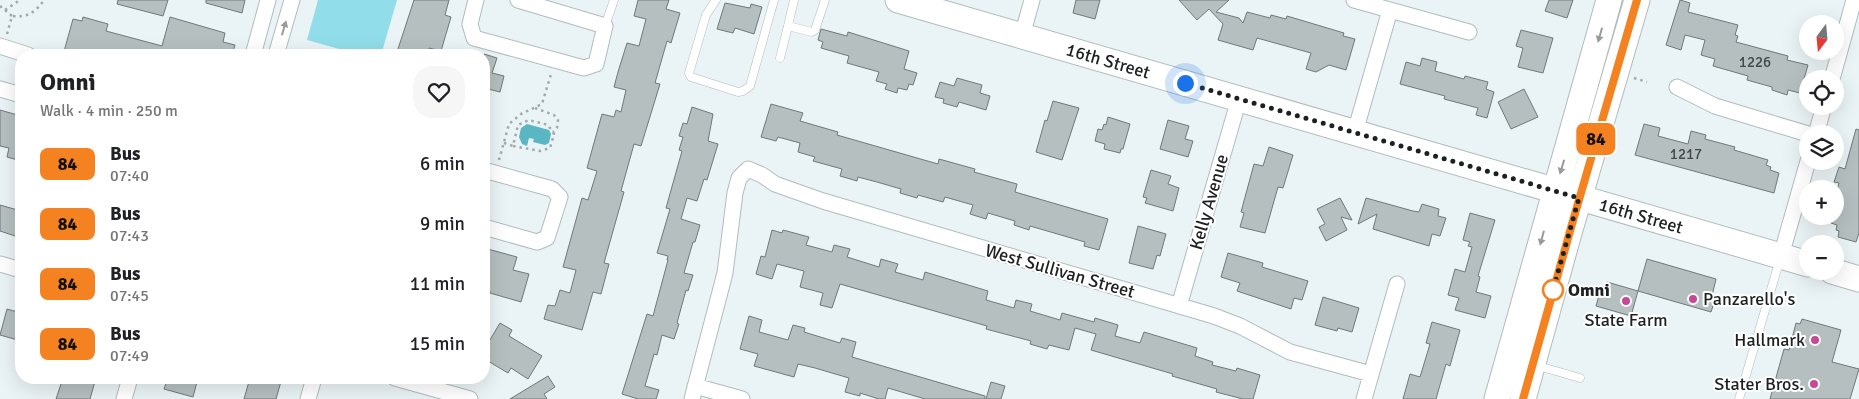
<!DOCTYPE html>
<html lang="en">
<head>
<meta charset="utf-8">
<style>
	:root { --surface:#fff; --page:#f6f6f6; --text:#202124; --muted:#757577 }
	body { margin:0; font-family:Signika,sans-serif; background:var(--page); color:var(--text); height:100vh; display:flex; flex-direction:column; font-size:19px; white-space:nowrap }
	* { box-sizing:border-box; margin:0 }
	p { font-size:16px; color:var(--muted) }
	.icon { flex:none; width:28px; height:28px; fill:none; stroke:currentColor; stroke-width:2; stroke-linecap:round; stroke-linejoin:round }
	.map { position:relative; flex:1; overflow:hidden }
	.sheet { position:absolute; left:15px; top:49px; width:475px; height:335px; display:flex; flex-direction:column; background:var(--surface); border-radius:20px; box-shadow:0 5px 20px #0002 }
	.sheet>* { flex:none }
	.badge { padding:0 10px; border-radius:8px; font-size:18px; line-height:32px }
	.needle { width:32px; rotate:196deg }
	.tools { position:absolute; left:1799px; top:15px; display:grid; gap:10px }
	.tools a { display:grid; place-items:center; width:45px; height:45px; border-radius:50%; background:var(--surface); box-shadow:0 5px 20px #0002; font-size:25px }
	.you { position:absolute; width:25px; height:25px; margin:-12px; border:4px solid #fff; border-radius:50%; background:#1a73e8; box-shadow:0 0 0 8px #1a73e833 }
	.map>.badge { position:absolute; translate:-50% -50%; box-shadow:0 0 0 2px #fff }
	.round { display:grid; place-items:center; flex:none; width:52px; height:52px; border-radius:20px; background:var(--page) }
	.head { display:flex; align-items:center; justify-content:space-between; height:85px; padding:0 25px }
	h1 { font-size:24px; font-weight:700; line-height:38px }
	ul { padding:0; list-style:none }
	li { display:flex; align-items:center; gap:15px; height:60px; padding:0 25px }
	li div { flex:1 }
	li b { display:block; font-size:19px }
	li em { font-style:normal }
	li .badge { min-width:55px; font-weight:700; text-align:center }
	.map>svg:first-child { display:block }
	.green { fill:#91dde9 }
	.water { fill:#5bb6c4 }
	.building { fill:#b6bfc0; stroke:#707879 }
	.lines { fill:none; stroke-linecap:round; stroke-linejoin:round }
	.service-casing { stroke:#b2bbbd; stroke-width:9 }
	.minor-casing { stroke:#b2bbbd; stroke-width:17 }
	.primary-casing { stroke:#b2bbbd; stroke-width:27 }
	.path { stroke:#a2a9ab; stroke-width:2.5; stroke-dasharray:2.5 4; stroke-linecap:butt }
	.service { stroke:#fff; stroke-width:8 }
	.minor { stroke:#fff; stroke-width:15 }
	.primary { stroke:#fff; stroke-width:25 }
	.oneway { fill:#999b9b }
	.line-casing { stroke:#fff; stroke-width:11 }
	.line { stroke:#f58220; stroke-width:8 }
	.walk { stroke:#1d2021; stroke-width:5; stroke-dasharray:0 9 }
	.stop-dot { fill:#fff; stroke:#f58220; stroke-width:2.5 }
	.poi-dot { fill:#c74894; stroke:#fff; stroke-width:2 }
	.labels { text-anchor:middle; stroke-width:4; stroke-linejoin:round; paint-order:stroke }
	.number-label { font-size:15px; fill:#434849 }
	.street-label { font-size:18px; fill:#1d2021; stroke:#fff }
	.stop-label { font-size:18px; font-weight:bold; fill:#1d2021; stroke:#fff; text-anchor:start }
	.poi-label { font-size:18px; fill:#1d2021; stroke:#fff; text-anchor:end }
</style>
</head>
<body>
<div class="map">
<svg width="1859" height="399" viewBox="0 0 1859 399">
	<rect width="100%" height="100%" fill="#eaf3f5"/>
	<path class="green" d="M318,0H397L381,55H361L307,40Z"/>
	<path class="water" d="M527,124L549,130L551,134L549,143L545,145L533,142L534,139L529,138L527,146L522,144L519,137L521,128Z"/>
	<path class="building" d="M118,0H168L163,16L117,4Z
		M206,0H245L242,13L206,3Z
		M414,0H449L445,15L451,17L441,51L429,48L427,55H396Z
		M638,0H669L666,9L680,13L671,43L667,41L655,83L660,84L641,146L634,144L621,191L624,192L604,263L609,264L601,294L593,292L582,330L544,319L548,305L555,306L560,290L570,293L576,270L563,267L582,198L588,200L597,171L587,168L602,114L614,117L616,110L621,112L626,90L614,87L618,72L627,43L639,46L646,19L634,16Z
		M1076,0H1100L1095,19L1073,13Z
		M1179,0H1229L1216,12L1239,18L1243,23L1247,12L1270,18L1271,15L1286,19L1287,16L1344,33L1343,36L1355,39L1346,70L1329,65L1316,72L1306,69L1311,53L1257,38L1253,50L1218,40L1223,24L1209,9L1197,20Z
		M1549,0H1573L1567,18L1545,11Z
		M1680,0L1690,3L1688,12L1738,25L1735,35L1738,36L1736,42L1788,56L1787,60L1808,65L1800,93L1788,90L1787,95L1772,90V87L1747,80L1748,76L1713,66L1715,59L1701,55L1705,40L1685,35L1681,50L1666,45Z
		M725,3L750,8L751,4L762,7L754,34L735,28L733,33L717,29Z
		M83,17L108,24L106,31L162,46L170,17L225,33L223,42L235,45L232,55H63L73,19L82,21Z
		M821,29L847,36L848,32L909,51L904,69L917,73L913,85L909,84L907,90L898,88L897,93L885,89L887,84L876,81L879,72L847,63L849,56L821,48L823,42L818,40Z
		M1521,30L1553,38L1543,73L1518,67L1523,48L1516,46Z
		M484,54L497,58L492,73L504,76L500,92L488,89L487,92L484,91Z
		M1422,58L1437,62L1435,71L1464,79L1465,76L1488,82L1486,89L1494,92L1487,118L1476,115L1478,108L1444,99L1445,96L1400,84L1406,62L1420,66Z
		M957,78L982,85L980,93L990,96L986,110L959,102L957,107L943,103L944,99L935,97L940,82L954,86Z
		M1524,89L1538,117L1511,129L1498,102Z
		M1053,101L1079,108L1062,160L1036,152L1045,120L1047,121Z
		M771,104L803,113L800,121L838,132L837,135L938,164L939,159L975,169L974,172L1017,184L1015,192L1108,219L1099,250L1084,246L1085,242L1030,226L1029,230L1014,225L1015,221L988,213L986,219L970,214L973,205L945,197L943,202L918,195L917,198L900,193L901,189L877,182L858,177L857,181L840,176L842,169L813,161L815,157L798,152L800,143L778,137L776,141L761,137Z
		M692,107L713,114L708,141L718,144L707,180L704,179L697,201L687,198L681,219L700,225L695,242H693L684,273L693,275L688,291L686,290L677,323L679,324L674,339L662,335L657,355L654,354L645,386L659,390L656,399H638L622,394L647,314L653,316L668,260H667L668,256L657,253L670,209L666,208L682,151L679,150L683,137L679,136L683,123L687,124Z
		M0,110L21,116V161L7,157L9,148L0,146Z
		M1108,117L1130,124L1123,149H1121L1120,153L1104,149L1105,144L1095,141L1098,129L1102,130L1104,124L1106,125Z
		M1168,120L1189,126L1185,139L1193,141L1188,157L1160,149Z
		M1644,124L1660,128L1658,136L1688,144L1691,131L1706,135L1705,139L1735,147L1734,150L1768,160L1766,165L1771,167L1770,170L1779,173L1774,193L1635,155Z
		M1856,129L1859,130V233L1856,242L1838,237L1839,231L1836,230L1837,225L1831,223L1833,216H1835L1838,199L1835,198L1839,183L1834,182L1839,167L1845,169Z
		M1269,147L1293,155L1283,188L1278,187L1265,233L1240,227L1244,213L1241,212L1254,164L1263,166Z
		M1151,170L1171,176L1168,184L1179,188L1173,211L1145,203L1147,198L1143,197Z
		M1340,198L1352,220L1341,217L1347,230L1326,241L1319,227L1325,224L1317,209Z
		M1366,198L1413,211L1419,212L1422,204L1439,209L1438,216L1446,218L1440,236L1432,234L1429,246L1373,229L1377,214L1358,224Z
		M0,205L21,211V238L0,231Z
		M1470,213L1495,220L1478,276L1480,277L1476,292L1491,296L1485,318L1455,310L1459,298L1448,295L1455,269L1465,272L1472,247L1468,246L1470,242L1463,240Z
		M1138,226L1166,234L1160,256L1157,255L1153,269L1129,263Z
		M772,230L782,233L783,230L809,237L806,245L832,252L834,245L850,249L847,257L879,267L881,259L898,264L895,272L923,280L925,272L988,291L986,300L1014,308L1016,300L1032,304L1030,311L1060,320L1062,313L1094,322L1095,318L1118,325L1115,336L1140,343L1144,332L1197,348L1195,356L1213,362L1212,365L1236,371L1237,368L1260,375L1253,399H1243L1216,392L1217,389L1172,376L1173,374L1091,350L1096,334L1075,328L1069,350L1049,345L1047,349L1030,344L1031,341L986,329L987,326L840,284L832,308L820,305L823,293L800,287L804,271L777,264L772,279L756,274L761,256L765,257Z
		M484,248L517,257L513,270L529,274L521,302L490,293V291L484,289Z
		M1228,253L1263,263L1262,267L1308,281L1302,300L1294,298L1291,309L1237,291L1240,283L1221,277Z
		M1647,259L1716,279L1712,296L1716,297L1711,312L1638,291Z
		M1607,282L1638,291L1631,316L1596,306L1600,292L1604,293Z
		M1323,297L1359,308L1352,332L1338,328L1337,331L1315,325Z
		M7,309L21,313V341L0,335Z
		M749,316L762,320L759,332L788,340L793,325L805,328L804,332L840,343L842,338L856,342L852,357L985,396V399H925L888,388L885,399H879L860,393V396L845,392L849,378L815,368L798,364L794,377L754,366L758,354L740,349Z
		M1802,319L1841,330L1832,362L1859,369L1850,399H1770L1784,349L1789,350L1796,323L1800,324Z
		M1432,322L1460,330L1450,366L1446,364L1436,399H1403L1410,374L1420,377L1430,344L1426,343Z
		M500,323L512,330L509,336L542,356L528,379L511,368L508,373L488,361L490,356L484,352V350Z
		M548,376L555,387L544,394L547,399H510Z
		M63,378H96L90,399H56Z
		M168,378H198L193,397L164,389Z
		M250,378H282L276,399H244Z
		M991,382L1005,386L1001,399H986Z"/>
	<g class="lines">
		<defs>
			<path id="service" d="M716,0L706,15L689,73L691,77L738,92L743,91L750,86L774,0
				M794,0L788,26L812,32L815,30L825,0
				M605,26L614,0
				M780,58L788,26
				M1535,365L1580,378
				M1739,399L1780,259"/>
			<path id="minor" d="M476,0L470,24L474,38L584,68L596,64L605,26L518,0
				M1354,0L1469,32
				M1022,36L1032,0
				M0,46L28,55
				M253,55L268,0
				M276,55L292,0
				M1832,79L1854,0
				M1677,87L1715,106L1808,134
				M0,89L21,95
				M1355,132L1390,10
				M1816,134L1824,106
				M484,170L552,189L560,197L547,238L537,242L484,227
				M1781,256L1808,161
				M0,264L21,270
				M1179,306L1239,99
				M395,378L470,399
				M695,386L742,399
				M124,399L130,378
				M308,399L314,378
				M692,399L725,273L735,193L739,178L748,169L762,175L775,184L823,201L1214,316L1240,326L1290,352L1371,374
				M1364,399L1397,284"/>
			<path id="primary" d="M898,0L1808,264
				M1832,271L1859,279
				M1497,399L1609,0
				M1523,399L1569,233L1637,0"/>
		</defs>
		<use href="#service" class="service-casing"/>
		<use href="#minor" class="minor-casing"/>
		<use href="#primary" class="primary-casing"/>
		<path class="path" d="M0,6L12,16
			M5,10L17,2L18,0
			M7,34L12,16C27,18 36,12 44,0
			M1634,78L1647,82
			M535,108L554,115L558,120L557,128L553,132
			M504,143L513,146L518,125L529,120L548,125L554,134L550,148L540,151L513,146
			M499,160L509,124L521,114L542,104L551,74"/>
		<use href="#service" class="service"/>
		<use href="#minor" class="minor"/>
		<use href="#primary" class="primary"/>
	</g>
	<defs><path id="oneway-solid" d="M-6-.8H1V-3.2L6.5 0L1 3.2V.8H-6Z" transform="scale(1.25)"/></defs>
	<g class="oneway">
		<use href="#oneway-solid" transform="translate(284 28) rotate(-74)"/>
		<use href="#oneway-solid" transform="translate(1600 35) rotate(106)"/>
		<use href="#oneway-solid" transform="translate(1562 167) rotate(107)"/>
		<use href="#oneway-solid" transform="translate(1542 238) rotate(105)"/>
	</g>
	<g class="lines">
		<defs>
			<path id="line" d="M1523,399L1572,224L1637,0"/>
		</defs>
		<use href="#line" class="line-casing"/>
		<use href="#line" class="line"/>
		<path class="walk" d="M1185,83L1579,198L1553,290"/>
	</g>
	<circle class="stop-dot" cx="1553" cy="290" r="10"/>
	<g class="poi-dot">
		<circle cx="1693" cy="299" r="5"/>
		<circle cx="1626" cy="301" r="5"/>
		<circle cx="1815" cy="340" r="5"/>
		<circle cx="1814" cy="384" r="5"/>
	</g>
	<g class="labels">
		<g class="number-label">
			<text x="1755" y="67">1226</text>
			<text x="1686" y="159">1217</text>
		</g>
		<g class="street-label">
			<text transform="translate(1108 61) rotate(16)" y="6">16th Street</text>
			<text transform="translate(1209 202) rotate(-74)" y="6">Kelly Avenue</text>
			<text transform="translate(1641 216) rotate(16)" y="6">16th Street</text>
			<text transform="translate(1060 271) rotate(16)" y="6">West Sullivan Street</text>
		</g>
		<g class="stop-label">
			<text x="1568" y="296">Omni</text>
		</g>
		<g class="poi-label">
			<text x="1703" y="305" text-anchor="start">Panzarello's</text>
			<text x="1626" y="326" text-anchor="middle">State Farm</text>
			<text x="1805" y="346">Hallmark</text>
			<text x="1804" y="390">Stater Bros.</text>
		</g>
	</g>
</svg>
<div class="tools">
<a><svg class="needle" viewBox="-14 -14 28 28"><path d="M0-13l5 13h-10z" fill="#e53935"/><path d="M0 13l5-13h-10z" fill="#757577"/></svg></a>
<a><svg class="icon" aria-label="locate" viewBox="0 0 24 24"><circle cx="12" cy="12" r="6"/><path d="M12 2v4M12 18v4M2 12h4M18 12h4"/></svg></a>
<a><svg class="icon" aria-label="layers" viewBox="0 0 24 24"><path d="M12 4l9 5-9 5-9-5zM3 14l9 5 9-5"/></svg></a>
<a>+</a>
<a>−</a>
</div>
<div class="you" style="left:1185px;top:83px"></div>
<b class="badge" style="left:1596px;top:139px;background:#f58220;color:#111">84</b>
<section class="sheet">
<div class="head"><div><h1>Omni</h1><p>Walk · 4 min · 250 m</p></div><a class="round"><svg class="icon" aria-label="heart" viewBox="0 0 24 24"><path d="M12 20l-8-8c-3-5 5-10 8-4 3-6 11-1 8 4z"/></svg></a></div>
<ul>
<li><span class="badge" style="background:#f58220;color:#111">84</span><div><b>Bus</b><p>07:40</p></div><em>6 min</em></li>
<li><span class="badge" style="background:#f58220;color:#111">84</span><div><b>Bus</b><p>07:43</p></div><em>9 min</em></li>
<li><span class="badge" style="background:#f58220;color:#111">84</span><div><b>Bus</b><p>07:45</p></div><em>11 min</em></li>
<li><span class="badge" style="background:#f58220;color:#111">84</span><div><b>Bus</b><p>07:49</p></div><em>15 min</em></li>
</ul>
</section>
</div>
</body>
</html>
